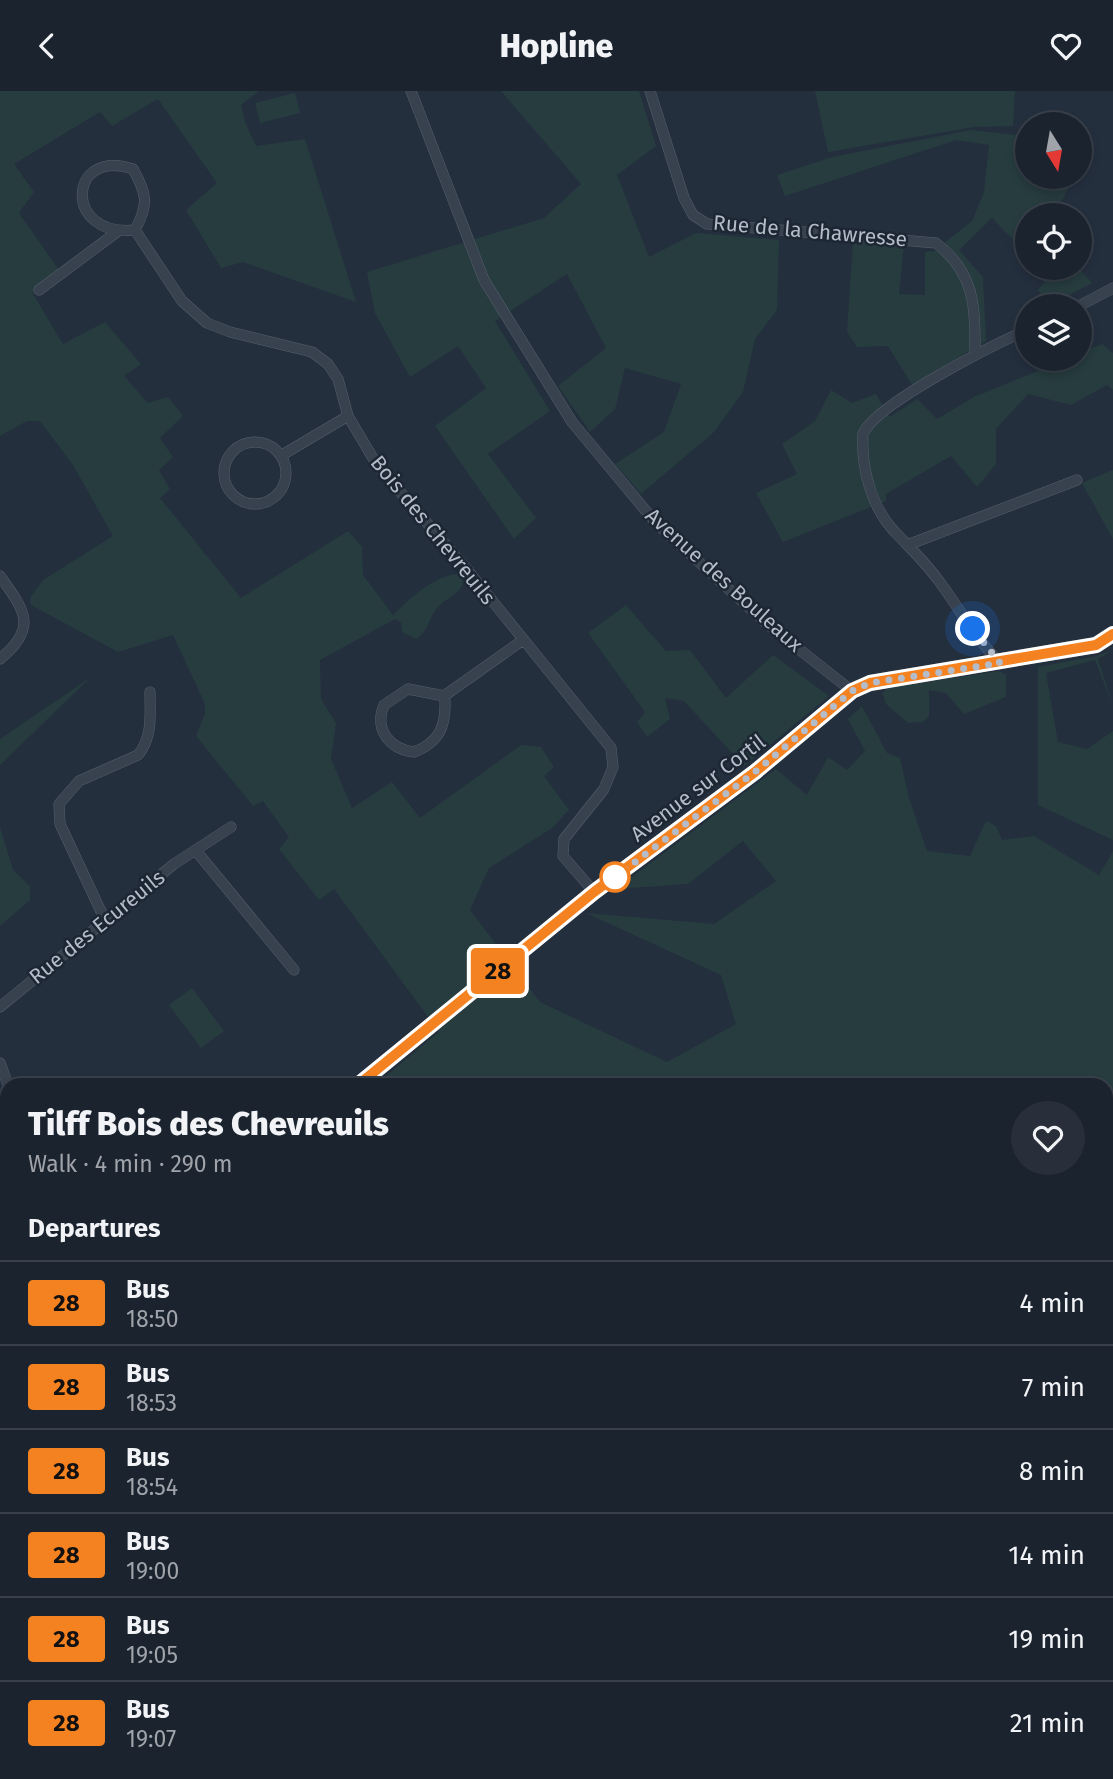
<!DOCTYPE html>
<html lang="en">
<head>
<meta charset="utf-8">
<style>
	:root { --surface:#1b232e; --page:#282f3a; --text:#f1f3f6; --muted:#a0a4aa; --line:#39404a }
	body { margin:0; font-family:"Fira Sans",sans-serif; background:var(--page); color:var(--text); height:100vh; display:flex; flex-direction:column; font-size:26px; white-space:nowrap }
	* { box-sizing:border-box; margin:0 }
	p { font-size:23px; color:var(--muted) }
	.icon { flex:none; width:38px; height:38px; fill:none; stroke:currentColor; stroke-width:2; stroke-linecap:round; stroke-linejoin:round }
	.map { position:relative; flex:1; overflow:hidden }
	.details { position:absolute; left:0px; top:987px; width:1113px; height:702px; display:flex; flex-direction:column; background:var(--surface); border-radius:21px 21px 0 0; box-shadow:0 4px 10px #0003,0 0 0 2px var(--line) }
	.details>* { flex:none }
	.badge { padding:0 14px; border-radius:5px; font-size:24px; line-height:46px }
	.needle { width:46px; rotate:169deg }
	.controls { position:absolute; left:1015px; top:21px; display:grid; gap:14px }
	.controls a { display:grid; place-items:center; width:77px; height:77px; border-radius:50%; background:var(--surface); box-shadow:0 4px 10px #0003,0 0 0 2px var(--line); font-size:35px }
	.you { position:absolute; width:35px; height:35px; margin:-18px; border:5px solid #fff; border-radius:50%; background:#1a73e8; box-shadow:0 0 0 10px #1a73e833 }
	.map>.badge { position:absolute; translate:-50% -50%; box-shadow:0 0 0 4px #fff }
	h2 { padding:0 28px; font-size:26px; line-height:63px }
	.round { display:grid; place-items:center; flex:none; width:74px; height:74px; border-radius:37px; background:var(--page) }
	.head { display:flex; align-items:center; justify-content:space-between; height:119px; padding:0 28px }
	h1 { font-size:33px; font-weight:800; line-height:52px }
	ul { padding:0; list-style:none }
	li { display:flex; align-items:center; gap:21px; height:84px; padding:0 28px; border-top:2px solid var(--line) }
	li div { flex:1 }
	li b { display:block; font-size:26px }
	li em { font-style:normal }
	li .badge { min-width:77px; font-weight:700; text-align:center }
	header { display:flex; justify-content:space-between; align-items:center; height:91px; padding:0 28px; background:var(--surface); font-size:32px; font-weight:800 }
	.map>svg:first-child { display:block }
	.green { fill:#263c3f }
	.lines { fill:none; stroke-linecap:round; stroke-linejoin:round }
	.street-casing { stroke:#565f6c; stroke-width:11 }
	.secondary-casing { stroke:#565f6c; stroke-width:16 }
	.street { stroke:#38414e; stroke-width:10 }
	.secondary { stroke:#465061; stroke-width:14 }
	.line-casing { stroke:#fff; stroke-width:16 }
	.line { stroke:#f58220; stroke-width:10 }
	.walk { stroke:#b4bcc9; stroke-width:7; stroke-dasharray:0 12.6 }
	.stop-dot { fill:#fff; stroke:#f58220; stroke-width:3.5 }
	.labels { text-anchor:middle; stroke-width:5; stroke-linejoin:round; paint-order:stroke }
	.street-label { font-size:21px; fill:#b4bcc9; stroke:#1d2633 }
</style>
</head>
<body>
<header><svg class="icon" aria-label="back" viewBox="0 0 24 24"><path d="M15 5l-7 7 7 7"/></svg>Hopline<svg class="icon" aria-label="heart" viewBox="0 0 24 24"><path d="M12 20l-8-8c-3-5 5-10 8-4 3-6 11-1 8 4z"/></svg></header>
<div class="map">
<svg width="1113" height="1688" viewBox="0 0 1113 1688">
	<rect width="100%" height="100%" fill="#242f3e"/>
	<path class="green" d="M0,0H259L241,14L245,31L256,55L305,48L356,211L243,171L221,177L186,119L217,92L158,8L112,35L100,21L14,73L34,101L19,122L59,179L33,203L63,253L105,231L141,273L124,285L148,312L168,306L183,325L160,347L173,366L159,379L170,398L160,407L241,507L348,440L362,456L363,484L393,524C409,508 434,485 457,483L463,487C464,503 447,506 438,516C428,527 430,539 416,548L402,541L401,532L395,528L320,569L321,608L336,632L331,668L352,717L392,691L420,727L521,654L541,656L554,676L544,685L569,719L552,737L489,777L470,819L540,911L667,971L736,933L721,884L586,822L714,833L776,790L743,750L688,793L616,798L776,678L807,704L828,666L847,679L865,660L848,628L862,615L887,662L900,667L909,707L927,760L970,765L986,730L996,735L1002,749L1034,745L1099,784L1113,760V1688H0V1288L7,1282V1682H1106V994H375L439,941L334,798L319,809L279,758L289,746L263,710L253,715L196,645L205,622V613L173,544L118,561L31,514L30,507L43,489L113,445L73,374L40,330H27L0,345Z
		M501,0H639L656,55L617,84L649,166L696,142L779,149L777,219L755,248L743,301L714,341L641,403L615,373L664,341L681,293L625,277L615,318L590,341L558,295L606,257L567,183L495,230L550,320L488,363L536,427L514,448L435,335L486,297L458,255L410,286L375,222L367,181L544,127L581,93Z
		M815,0H1015L1013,35L974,36L828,61Z
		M295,2L300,22L260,32L255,12Z
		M971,39L1027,45V86H1074L1063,108L1050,124H1027V163L992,127L959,159L983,186L986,250L912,294L888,255L857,256L847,241L853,151L904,154L899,203L925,204V161L934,160L972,130L984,101L989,54L956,49L785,105L777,84L832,66Z
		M1041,177H1079L1092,192L1048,215L1038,199L1049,185Z
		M1102,253L1113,262V299L1107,294L1071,314L1028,303L996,338V373L977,396L951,365L886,403V410L783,451L756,402L797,383L782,353L815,330L831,299L852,312L876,303L890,326L917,308L937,328L974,306L1067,268H1080V262Z
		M1113,379V448L1082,392Z
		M626,514L666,560L690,559L726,607L773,564L829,605L744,675L684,610L665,607L670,628L647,646L637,631L645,621L588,542Z
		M1113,559L1098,568L1113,615L1095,569L1046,582L1058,651L1087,658L1113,640V749L1038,714V576L1096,565Z
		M999,580L1006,584V606L964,623L946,602L929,599V625L923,631L908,632L886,613L882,602L890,596Z
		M91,586L0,674V648Z
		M0,736L13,779L30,795V809L0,835Z
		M192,897L224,940L201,957L169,914Z"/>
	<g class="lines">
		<defs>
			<path id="street" d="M411,0L484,189L572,331L656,432L767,533L852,600
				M650,0L684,107L693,124L707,133L936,152C976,183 975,217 975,263
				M135,139C149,113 147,103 133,78C67,56 63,147 135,139L182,210L207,232L230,241L312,261L328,273L338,288L348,325L377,374L465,476L611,657L613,676L604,698L564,748L563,765L594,801
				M39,199L117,141
				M1079,215L1113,197
				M224 382a31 31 0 1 1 62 0a31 31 0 1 1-62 0Z
				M282,364L348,325
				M910,453L1077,389
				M0,485C24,519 39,536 0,568
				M1000,572C976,548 959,517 939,490C926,472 911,458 896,442C871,417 861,376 863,343C875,313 995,253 1027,239
				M408,598L444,605L445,610C446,637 438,652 414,661C389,658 374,638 384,614Z
				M444,605L523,549
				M197,761L294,879
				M105,829L60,733L59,713L79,690L138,664C153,646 150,623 150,601
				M0,916L174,773L231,736
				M0,972L8,994
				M0,1139L7,1138"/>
			<path id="secondary" d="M358,994L594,801L755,681L852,600L870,592L1096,554L1113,543
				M0,1282L7,1276"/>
		</defs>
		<use href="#street" class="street-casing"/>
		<use href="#secondary" class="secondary-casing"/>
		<use href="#street" class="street"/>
		<use href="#secondary" class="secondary"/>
	</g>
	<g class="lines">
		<defs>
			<path id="line" d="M358,994L594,801L755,681L852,600L870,592L1096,554L1113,543"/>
		</defs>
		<use href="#line" class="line-casing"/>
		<use href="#line" class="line"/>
		<path class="walk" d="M615,786L755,681L852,600L870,592L1000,572L973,538"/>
	</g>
	<circle class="stop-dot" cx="615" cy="786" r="14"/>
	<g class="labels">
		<g class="street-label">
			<text transform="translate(810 140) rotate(5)" y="7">Rue de la Chawresse</text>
			<text transform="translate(433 439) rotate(51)" y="7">Bois des Chevreuils</text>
			<text transform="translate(724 489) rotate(42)" y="7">Avenue des Bouleaux</text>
			<text transform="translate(698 697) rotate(-37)" y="7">Avenue sur Cortil</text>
			<text transform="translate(97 836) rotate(-39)" y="7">Rue des Ecureuils</text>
		</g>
	</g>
</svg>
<div class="controls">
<a><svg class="needle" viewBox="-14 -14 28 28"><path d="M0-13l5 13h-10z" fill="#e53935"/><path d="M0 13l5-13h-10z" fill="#a0a4aa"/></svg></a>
<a><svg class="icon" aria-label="locate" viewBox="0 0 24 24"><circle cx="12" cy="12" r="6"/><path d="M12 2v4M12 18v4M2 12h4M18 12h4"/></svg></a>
<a><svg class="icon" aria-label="layers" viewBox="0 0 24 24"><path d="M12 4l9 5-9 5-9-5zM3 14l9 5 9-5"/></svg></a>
</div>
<div class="you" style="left:973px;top:538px"></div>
<b class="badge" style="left:498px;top:880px;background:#f58220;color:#111">28</b>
<section class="details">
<div class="head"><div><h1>Tilff Bois des Chevreuils</h1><p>Walk · 4 min · 290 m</p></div><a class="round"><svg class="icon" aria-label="heart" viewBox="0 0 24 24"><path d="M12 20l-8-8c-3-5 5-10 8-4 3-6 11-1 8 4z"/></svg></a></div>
<h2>Departures</h2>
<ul>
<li><span class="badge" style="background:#f58220;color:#111">28</span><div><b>Bus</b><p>18:50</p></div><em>4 min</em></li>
<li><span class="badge" style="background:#f58220;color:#111">28</span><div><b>Bus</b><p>18:53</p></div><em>7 min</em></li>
<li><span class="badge" style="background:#f58220;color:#111">28</span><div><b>Bus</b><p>18:54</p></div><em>8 min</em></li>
<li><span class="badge" style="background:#f58220;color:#111">28</span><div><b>Bus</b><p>19:00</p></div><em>14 min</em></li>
<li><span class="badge" style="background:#f58220;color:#111">28</span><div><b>Bus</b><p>19:05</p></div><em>19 min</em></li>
<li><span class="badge" style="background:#f58220;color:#111">28</span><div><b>Bus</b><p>19:07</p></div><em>21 min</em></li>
</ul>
</section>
</div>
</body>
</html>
